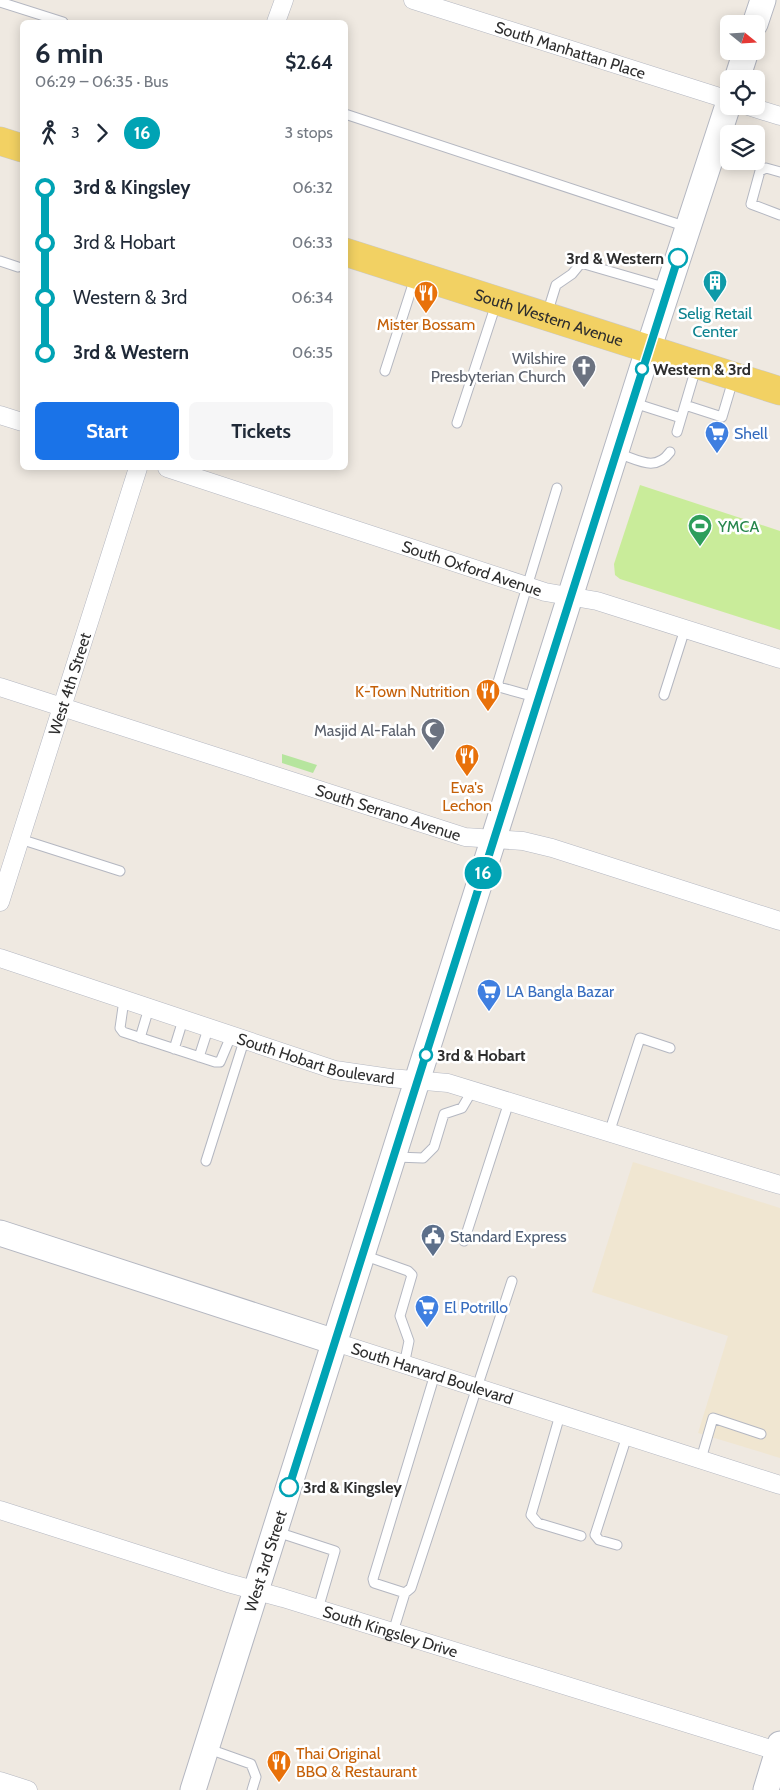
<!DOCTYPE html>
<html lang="en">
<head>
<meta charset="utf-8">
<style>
	:root { --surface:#fff; --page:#f6f6f7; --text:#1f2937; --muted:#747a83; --accent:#1a73e8 }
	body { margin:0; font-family:Cabin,sans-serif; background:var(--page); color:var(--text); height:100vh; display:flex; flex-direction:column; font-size:19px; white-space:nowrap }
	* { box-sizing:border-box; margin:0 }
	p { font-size:16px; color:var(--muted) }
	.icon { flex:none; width:28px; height:28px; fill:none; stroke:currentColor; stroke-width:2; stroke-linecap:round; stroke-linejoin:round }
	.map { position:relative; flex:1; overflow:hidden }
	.panel { position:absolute; left:20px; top:20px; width:328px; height:450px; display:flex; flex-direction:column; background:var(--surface); border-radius:8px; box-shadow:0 2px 12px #0003 }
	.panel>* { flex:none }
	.badge { padding:0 10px; border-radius:16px; font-size:18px; line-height:32px }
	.needle { width:32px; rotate:108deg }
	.buttons { position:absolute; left:720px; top:15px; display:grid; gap:10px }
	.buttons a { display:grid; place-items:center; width:45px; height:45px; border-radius:8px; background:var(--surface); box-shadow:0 2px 12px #0003; font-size:25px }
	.map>.badge { position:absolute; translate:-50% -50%; box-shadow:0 0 0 2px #fff }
	.legs { display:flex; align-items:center; gap:8px; height:55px; padding:0 15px; font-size:16px }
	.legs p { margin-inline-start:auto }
	.summary { display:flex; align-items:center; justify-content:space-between; height:85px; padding:0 15px }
	h1 { font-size:28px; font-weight:700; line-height:38px }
	.cta { display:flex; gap:10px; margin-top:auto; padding:10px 15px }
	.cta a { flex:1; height:58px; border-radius:8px; background:var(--accent); color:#fff; font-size:20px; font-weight:700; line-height:58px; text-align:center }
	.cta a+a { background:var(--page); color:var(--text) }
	ul { padding:0 15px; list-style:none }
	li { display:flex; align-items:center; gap:18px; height:55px; font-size:19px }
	li i { display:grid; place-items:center; width:8px; height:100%; margin:0 6px; background:currentColor }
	li i::after { content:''; width:12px; height:12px; margin:-6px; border:4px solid; border-radius:50%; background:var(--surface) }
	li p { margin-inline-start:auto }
	li:first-child i { background:linear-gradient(#0000 50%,currentColor 0) }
	li:last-child i { background:linear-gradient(currentColor 50%,#0000 0) }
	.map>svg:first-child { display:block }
	.education { fill:#f0e6d1 }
	.green { fill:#b6e59e }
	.pitch { fill:#c9ec9a }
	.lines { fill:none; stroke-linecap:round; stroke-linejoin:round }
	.lane-casing { stroke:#b4b7c1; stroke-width:11 }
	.street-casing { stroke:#b4b7c1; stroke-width:19 }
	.secondary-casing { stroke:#b4b7c1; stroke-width:27 }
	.primary-casing { stroke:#c9c9c9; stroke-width:29 }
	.lane { stroke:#fff; stroke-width:9 }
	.street { stroke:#fff; stroke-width:18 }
	.secondary { stroke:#fff; stroke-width:25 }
	.primary { stroke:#f2d163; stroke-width:28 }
	.line-1-casing { stroke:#fff; stroke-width:11 }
	.line-1 { stroke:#00a3b4; stroke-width:8 }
	.stop-1-dot { fill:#fff; stroke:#00a3b4; stroke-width:2.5 }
	.labels { text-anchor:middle; stroke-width:5; stroke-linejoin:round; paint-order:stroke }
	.street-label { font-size:16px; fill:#2e2e2e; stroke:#fff }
	.stop-label { font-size:16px; font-weight:bold; fill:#2e2e2e; stroke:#fff; text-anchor:start }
	.culture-label { font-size:16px; fill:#0d838f; stroke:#fff }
	.food-label { font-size:16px; fill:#c56008; stroke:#fff }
	.worship-label { font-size:16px; fill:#5b616d; stroke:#fff; text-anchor:end }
	.shop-label { font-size:16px; fill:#366cbe; stroke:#fff; text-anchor:start }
	.leisure-label { font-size:16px; fill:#27864d; stroke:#fff; text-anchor:start }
	.service-label { font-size:16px; fill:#4e5e75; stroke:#fff; text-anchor:start }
</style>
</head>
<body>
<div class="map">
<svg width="780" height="1790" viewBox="0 0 780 1790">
	<rect width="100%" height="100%" fill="#efe9e1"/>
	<path class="education" d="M633,1162L780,1208V1458L698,1433L728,1336L592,1292Z"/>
	<path class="green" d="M282,754L317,765L313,773L282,763Z"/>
	<path class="pitch" d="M640,485L780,531V630L620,579L615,575L614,564Z"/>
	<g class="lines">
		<defs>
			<path id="lane" d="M0,2L63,22
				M345,114L687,227
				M780,172L766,168L760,171L751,204L780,215
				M0,261L18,267
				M547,314L556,285L572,274L581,263L667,288
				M385,371L415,278
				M634,403L681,418
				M685,405L722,417L733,380
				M457,423L496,304
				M677,432L696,368
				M617,453C637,459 655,473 670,452
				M664,695L685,629
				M535,697L499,687L498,682L557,488
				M20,839L120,871
				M124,1000L120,1028L123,1032L215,1062H220L231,1036
				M140,1038L149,1008
				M174,1049L183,1020
				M199,1057L208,1029
				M609,1133L640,1038L670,1048
				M396,1157L423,1158L434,1147L444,1114L462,1108L472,1091
				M206,1161L244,1041
				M464,1241L509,1102
				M363,1255L408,1271L412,1275L400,1316L409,1341L404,1365
				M435,1374L373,1579L374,1583L405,1593L411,1588L512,1281
				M560,1415L531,1515L538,1523L581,1536
				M701,1459L713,1418L761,1434
				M277,1532L335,1551L318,1609
				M617,1545L599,1540L595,1535L627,1436
				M393,1632L405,1593
				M209,1749L251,1764L256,1777L252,1790"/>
			<g id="street">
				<path id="s1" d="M413,0L729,100"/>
				<path d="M276,22L284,0"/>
				<path d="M748,106L780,116"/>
				<path d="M0,415L22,422"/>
				<path id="s2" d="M167,468L545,592L597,601L780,659"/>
				<path id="s3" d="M0,687L465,837L523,841L552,848L780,921"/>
				<path id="s4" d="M0,902L138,468"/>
				<path id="s5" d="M0,958L335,1070L390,1078L448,1083L780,1185"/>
				<path id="s6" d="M335,1342L780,1485"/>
				<path id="s7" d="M0,1510L228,1583L283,1598L780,1752"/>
				<path d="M0,1781L28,1790"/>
			</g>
			<g id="secondary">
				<path d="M755,24L763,0"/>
				<path d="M737,79L746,51"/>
				<path d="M0,1233L335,1342"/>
				<path id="s8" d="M193,1790L648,350L729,102"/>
				<path d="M766,1790L780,1744"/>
			</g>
			<g id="primary">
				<path d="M0,141L22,148"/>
				<path id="s9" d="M345,252L780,391"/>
			</g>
		</defs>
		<use href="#lane" class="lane-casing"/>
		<use href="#street" class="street-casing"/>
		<use href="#secondary" class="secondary-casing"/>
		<use href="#primary" class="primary-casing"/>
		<use href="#lane" class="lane"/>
		<use href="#street" class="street"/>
		<use href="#secondary" class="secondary"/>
		<use href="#primary" class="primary"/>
	</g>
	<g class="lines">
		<defs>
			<path id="line-1" d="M289,1487L678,258"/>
		</defs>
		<use href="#line-1" class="line-1-casing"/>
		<use href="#line-1" class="line-1"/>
	</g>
	<defs>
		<symbol id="building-pin" viewBox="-11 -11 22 30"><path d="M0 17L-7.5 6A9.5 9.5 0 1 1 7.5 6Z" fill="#0f9aa8" stroke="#fff"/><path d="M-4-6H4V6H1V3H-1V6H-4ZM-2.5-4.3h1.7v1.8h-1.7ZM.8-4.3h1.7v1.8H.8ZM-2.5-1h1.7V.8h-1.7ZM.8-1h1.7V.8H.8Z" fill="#fff"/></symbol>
		<symbol id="restaurant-pin" viewBox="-11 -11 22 30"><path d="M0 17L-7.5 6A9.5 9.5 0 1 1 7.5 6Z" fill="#e8710a" stroke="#fff"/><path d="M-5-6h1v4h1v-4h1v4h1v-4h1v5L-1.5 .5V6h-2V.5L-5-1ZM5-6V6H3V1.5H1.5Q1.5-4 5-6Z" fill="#fff"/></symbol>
		<symbol id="church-pin" viewBox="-11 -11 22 30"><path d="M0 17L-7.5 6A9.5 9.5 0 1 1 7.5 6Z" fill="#6b7280" stroke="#fff"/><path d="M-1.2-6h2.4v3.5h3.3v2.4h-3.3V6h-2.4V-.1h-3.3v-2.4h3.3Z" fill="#fff"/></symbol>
		<symbol id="supermarket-pin" viewBox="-11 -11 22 30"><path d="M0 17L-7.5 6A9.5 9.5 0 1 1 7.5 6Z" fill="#3f7fe0" stroke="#fff"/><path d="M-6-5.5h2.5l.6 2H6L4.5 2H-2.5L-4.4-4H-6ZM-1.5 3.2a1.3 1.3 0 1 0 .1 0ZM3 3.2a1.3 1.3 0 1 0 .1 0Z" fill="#fff"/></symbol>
		<symbol id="stadium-pin" viewBox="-11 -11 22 30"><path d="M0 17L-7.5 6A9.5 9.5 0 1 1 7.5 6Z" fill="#2e9e5b" stroke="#fff"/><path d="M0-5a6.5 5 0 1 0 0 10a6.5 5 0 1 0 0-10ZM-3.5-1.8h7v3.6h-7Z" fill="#fff"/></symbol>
		<symbol id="mosque-pin" viewBox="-11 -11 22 30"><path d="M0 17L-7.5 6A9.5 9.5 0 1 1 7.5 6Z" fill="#6b7280" stroke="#fff"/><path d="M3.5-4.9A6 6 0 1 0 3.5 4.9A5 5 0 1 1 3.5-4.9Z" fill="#fff"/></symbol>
		<symbol id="civic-pin" viewBox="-11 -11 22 30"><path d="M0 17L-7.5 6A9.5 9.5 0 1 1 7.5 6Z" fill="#5c6f8a" stroke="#fff"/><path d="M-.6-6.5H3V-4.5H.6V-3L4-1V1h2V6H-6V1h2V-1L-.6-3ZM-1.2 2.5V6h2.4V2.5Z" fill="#fff"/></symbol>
	</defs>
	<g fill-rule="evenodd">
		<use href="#building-pin" x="701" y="268" width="28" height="38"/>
		<use href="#restaurant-pin" x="412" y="279" width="28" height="38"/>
		<use href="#church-pin" x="570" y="353" width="28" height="38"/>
		<use href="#supermarket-pin" x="703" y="419" width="28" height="38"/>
		<use href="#stadium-pin" x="686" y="512" width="28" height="38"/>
		<use href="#restaurant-pin" x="474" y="677" width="28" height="38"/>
		<use href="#mosque-pin" x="419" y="716" width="28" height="38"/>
		<use href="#restaurant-pin" x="453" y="742" width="28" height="38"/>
		<use href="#supermarket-pin" x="475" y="977" width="28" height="38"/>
		<use href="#civic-pin" x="419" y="1222" width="28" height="38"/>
		<use href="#supermarket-pin" x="413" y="1293" width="28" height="38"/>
		<use href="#restaurant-pin" x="265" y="1748" width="28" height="38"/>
	</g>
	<g class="stop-1-dot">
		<circle cx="678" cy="258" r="9"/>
		<circle cx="642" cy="369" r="6"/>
		<circle cx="426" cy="1055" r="6"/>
		<circle cx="289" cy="1487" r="9"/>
	</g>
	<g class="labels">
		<g class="street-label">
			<text dy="6" stroke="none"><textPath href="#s1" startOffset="165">South Manhattan Place</textPath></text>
			<text dy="6" stroke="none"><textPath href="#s9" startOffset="214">South Western Avenue</textPath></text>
			<text dy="6" stroke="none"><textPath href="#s2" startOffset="321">South Oxford Avenue</textPath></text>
			<text dy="6" stroke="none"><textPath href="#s4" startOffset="229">West 4th Street</textPath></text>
			<text dy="6" stroke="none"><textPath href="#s3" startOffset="408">South Serrano Avenue</textPath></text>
			<text dy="6" stroke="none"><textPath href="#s5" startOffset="332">South Hobart Boulevard</textPath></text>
			<text dy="6" stroke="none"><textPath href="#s6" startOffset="102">South Harvard Boulevard</textPath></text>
			<text dy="6" stroke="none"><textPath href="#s8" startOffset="240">West 3rd Street</textPath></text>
			<text dy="6" stroke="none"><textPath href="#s7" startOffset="409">South Kingsley Drive</textPath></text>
		</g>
		<g class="stop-label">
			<text x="664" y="264" text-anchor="end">3rd &amp; Western</text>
			<text x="653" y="375">Western &amp; 3rd</text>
			<text x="437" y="1061">3rd &amp; Hobart</text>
			<text x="303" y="1493">3rd &amp; Kingsley</text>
		</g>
		<g class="culture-label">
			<text x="715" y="319">Selig Retail<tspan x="715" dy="18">Center</tspan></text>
		</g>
		<g class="food-label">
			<text x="426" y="330">Mister Bossam</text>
			<text x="470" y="697" text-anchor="end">K-Town Nutrition</text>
			<text x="467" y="793">Eva's<tspan x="467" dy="18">Lechon</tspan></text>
			<text x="296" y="1759" text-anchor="start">Thai Original<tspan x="296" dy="18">BBQ &amp; Restaurant</tspan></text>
		</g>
		<g class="worship-label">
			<text x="566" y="364">Wilshire<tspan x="566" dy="18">Presbyterian Church</tspan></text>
			<text x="416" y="736">Masjid Al-Falah</text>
		</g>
		<g class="shop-label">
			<text x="734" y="439">Shell</text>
			<text x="506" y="997">LA Bangla Bazar</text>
			<text x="444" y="1313">El Potrillo</text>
		</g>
		<g class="leisure-label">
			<text x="718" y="532">YMCA</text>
		</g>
		<g class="service-label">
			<text x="450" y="1242">Standard Express</text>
		</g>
	</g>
</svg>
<div class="buttons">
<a><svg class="needle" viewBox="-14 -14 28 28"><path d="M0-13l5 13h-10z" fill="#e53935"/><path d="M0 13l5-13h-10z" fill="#747a83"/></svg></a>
<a><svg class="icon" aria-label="locate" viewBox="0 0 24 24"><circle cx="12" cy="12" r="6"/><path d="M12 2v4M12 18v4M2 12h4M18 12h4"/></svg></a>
<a><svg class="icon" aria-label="layers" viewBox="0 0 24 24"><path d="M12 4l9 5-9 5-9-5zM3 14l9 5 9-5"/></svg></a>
</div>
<b class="badge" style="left:483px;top:873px;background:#00a3b4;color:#fff">16</b>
<section class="panel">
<div class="summary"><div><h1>6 min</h1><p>06:29 – 06:35 · Bus</p></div><b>$2.64</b></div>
<div class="legs"><svg class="icon" aria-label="walk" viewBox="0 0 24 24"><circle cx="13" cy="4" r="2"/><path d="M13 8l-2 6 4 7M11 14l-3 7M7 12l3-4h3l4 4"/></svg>3<svg class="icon" aria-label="forward" viewBox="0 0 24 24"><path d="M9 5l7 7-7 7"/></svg><b class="badge" style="background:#00a3b4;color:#fff">16</b><p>3 stops</p></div>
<ul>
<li><i style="color:#00a3b4"></i><b>3rd &amp; Kingsley</b><p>06:32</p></li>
<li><i style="color:#00a3b4"></i><span>3rd &amp; Hobart</span><p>06:33</p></li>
<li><i style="color:#00a3b4"></i><span>Western &amp; 3rd</span><p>06:34</p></li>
<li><i style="color:#00a3b4"></i><b>3rd &amp; Western</b><p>06:35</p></li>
</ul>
<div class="cta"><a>Start</a><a>Tickets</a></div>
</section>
</div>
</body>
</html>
